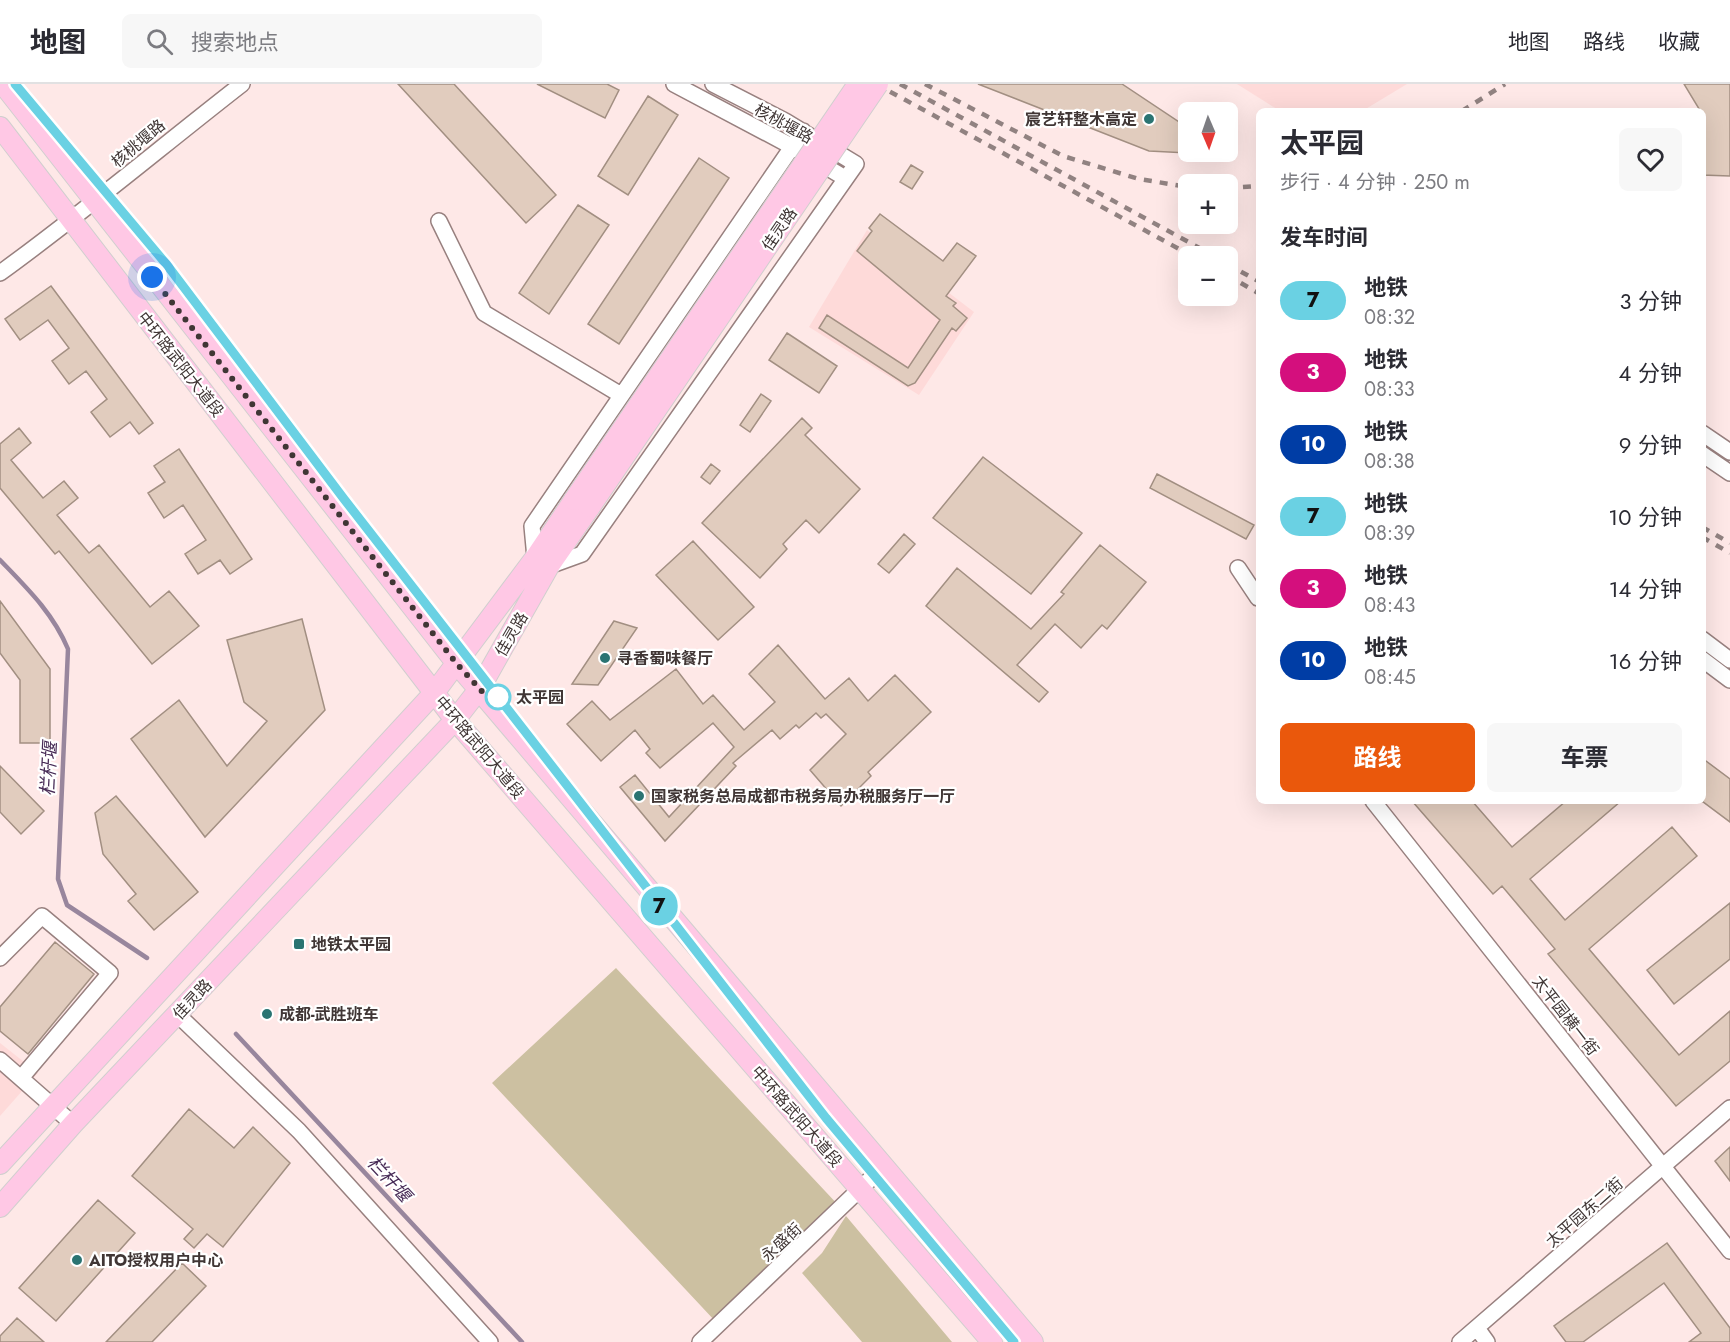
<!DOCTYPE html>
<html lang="zh">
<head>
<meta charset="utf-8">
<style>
	:root { --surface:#fff; --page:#f7f7f7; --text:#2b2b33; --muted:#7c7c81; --line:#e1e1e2; --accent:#ea580c }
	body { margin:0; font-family:Jost,"Noto Sans SC",sans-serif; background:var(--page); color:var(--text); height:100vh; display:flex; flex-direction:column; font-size:22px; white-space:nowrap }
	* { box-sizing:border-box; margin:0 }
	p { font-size:20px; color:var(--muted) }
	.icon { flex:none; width:33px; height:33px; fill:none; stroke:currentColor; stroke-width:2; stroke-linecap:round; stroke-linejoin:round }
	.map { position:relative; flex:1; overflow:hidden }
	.drawer { position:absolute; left:1256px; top:24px; width:450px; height:696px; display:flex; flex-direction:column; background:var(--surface); border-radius:9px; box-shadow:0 6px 24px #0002 }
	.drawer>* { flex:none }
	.badge { padding:0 12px; border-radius:20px; font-size:21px; line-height:39px }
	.needle { width:39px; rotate:178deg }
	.buttons { position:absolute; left:1178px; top:18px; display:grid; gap:12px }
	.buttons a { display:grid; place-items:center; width:60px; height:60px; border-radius:9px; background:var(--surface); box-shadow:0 6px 24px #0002; font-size:30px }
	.you { position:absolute; width:30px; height:30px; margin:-15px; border:4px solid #fff; border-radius:50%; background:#1a73e8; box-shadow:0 0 0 9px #1a73e833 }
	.map>.badge { position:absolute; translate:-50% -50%; box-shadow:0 0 0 3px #fff }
	h2 { padding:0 24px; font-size:22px; line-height:54px }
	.round { display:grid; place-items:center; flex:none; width:63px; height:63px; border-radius:9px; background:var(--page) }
	.headline { display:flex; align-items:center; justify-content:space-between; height:102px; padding:0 24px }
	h1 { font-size:28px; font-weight:700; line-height:45px }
	.button { display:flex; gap:12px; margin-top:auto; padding:12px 24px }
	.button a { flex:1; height:69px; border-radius:9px; background:var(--accent); color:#fff; font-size:24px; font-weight:700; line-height:69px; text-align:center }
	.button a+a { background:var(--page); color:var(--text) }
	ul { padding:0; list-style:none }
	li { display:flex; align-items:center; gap:18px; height:72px; padding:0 24px }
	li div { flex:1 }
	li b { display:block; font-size:22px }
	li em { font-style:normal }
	li .badge { min-width:66px; font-weight:700; text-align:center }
	header { display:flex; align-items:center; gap:36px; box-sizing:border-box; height:84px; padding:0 30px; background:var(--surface); border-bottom:2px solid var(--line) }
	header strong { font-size:28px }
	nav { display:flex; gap:33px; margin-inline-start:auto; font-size:21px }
	.search { width:420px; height:54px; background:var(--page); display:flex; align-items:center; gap:15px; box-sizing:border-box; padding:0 21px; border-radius:9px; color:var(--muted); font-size:22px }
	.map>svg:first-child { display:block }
	.built { fill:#fedad9 }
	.green { fill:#ccc0a1 }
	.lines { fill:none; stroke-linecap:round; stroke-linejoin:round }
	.stream { stroke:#98869d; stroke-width:4.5 }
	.building { fill:#e1ccbe; stroke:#a28f82; stroke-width:1.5 }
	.minor-casing { stroke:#98807f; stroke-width:18 }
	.major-casing { stroke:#d1cfcf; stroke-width:22 }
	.minor { stroke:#fff; stroke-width:15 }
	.major { stroke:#ffc8e5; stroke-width:20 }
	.rail { stroke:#918281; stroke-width:4.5; stroke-dasharray:8 8; stroke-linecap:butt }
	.major-bridge-casing { stroke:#d1cfcf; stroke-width:22; stroke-linecap:butt }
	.major-bridge { stroke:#ffc8e5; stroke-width:20 }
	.line-casing { stroke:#fff; stroke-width:14 }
	.line { stroke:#6ad1e3; stroke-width:9 }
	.walk { stroke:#403635; stroke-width:6; stroke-dasharray:0 10.8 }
	.poi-dot { fill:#2a7472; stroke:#fff; stroke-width:2 }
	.stop-dot { fill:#fff; stroke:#6ad1e3; stroke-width:3 }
	.labels { text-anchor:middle; stroke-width:4.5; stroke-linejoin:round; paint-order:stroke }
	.poi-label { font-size:16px; font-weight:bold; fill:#403635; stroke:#fff; text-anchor:start }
	.street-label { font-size:16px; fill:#403635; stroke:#fff }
	.stop-label { font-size:16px; font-weight:bold; fill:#403635; stroke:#fff; text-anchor:start }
	.water-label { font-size:18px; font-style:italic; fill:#482c57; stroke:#fff }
</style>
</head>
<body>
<header>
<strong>地图</strong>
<div class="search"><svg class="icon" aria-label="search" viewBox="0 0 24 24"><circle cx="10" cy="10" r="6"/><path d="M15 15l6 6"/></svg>搜索地点</div>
<nav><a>地图</a><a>路线</a><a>收藏</a></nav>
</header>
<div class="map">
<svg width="1730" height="1258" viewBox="0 0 1730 1258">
	<rect width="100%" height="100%" fill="#fee8e7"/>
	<path class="built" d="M1237,0H1407L1364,26L1280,27Z
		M867,146L974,228L919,311L809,243Z
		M0,959L38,989L0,1032Z"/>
	<path class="green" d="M616,884L840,1123L716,1238L492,999Z
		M846,1132L952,1258H862L802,1189L822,1169Z"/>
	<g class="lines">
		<path class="stream" d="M0,476C27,504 53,529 68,565L58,795L67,821L147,874
			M236,950L522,1258"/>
	</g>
	<path class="building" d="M398,0H454L556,111L526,139Z
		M537,0H607L619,6L605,34Z
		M978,0H1122L1188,44V69L1149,67Z
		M1684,0H1730V92L1702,91L1704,33Z
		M648,12L678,31L628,111L598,92Z
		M699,74L729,94L619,260L588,240Z
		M911,81L923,88L912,105L900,98Z
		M578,121L609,141L549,230L519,209Z
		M880,130L943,177L957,159L976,172L946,212L956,219L953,222L967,234L956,247L952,244L915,299L908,302L819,244L827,231L908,284L940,236L857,167L872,147L869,144Z
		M51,202L153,339L139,350L130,338L110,353L91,328L107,315L86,287L69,300L52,277L69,264L48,236L20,256L5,235Z
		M787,249L837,282L819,309L769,276Z
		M761,310L771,317L750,348L740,341Z
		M802,334L812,344L805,351L860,405L819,449L806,436L783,460L787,465L760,494L702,439Z
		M19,344L31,359L11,376L43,414L64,397L78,414L57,431L89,469L99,461L150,523L169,507L199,542L152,580L59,467L55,470L0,404V360Z
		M179,365L252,475L230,490L220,476L198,490L185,470L206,456L183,421L164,434L148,409L165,398L154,382Z
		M983,373L1082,449L1031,510L933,434Z
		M711,380L720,387L710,400L701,393Z
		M1157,390L1254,441L1246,455L1150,404Z
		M904,450L915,460L889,489L878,480Z
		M693,457L754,523L718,556L656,491Z
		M1100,461L1146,498L1107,545L1102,541L1081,564L1055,540L1017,581L1048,608L1039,618L926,522L957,484L1031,545L1064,510L1061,508Z
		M0,517L50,585V659H20V596L0,569Z
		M302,535L325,626L205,753L131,655L179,616L227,682L267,637L244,618L227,556Z
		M614,537L637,544L598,601L572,600Z
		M778,561L825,615L849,594L868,617L895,591L931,628L868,688L871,692L841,722L810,686L846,650L826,630L821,634L816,629L799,644L796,641L780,655L772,646L733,679L736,682L665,757L620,703L635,691L669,733L734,663L713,639L660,684L646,669L650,665L635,646L601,677L567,640L592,617L610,636L676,585L703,620L713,611L744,646L775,618L749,590Z
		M1702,674L1730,695V738L1702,717Z
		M0,682L44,727L21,750L0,728Z
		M116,712L198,808L154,846L128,817L136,810L103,770L95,729Z
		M1412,717H1472L1512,763L1566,717H1621L1530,795L1565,836L1672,743L1697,772L1589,865L1679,971L1730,927V977L1676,1022L1548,870L1555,865L1502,802L1493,810Z
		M1730,819V875L1674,920L1647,886Z
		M55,858L94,890L28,970L0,947V923Z
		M189,1025L234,1064L253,1043L290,1079L223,1163L207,1150L194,1164L184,1155L193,1145L132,1092Z
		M1730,1063V1097L1715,1077Z
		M98,1116L135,1149L56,1237L19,1204Z
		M1667,1159L1730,1244V1258H1689L1701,1249L1664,1199L1583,1258H1566L1554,1242Z
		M182,1179L206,1202L152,1258H106Z
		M17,1234L44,1258H0V1252Z"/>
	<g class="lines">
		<defs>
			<path id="minor" d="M674,0L791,62L845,94
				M439,137L484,229L621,311
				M0,189C83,129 161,63 242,0
				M1702,349L1730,368
				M1702,370L1730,389
				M535,474L532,442L803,47
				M549,482L582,470L856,80L785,37L713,0
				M1238,484L1258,514
				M1702,555L1730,576
				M1702,575L1730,596
				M1373,717L1730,1167
				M0,874L42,832L110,889L21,994
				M177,930L299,1047L490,1258
				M0,976L73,1040
				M1477,1244L1487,1258
				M700,1258L884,1082
				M1460,1258L1730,1024"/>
			<path id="major" d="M3,0L457,580L1033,1258
				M0,43L455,636L992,1258
				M0,1080L434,609L535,474L574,416
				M0,1123L73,1040L455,636L480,604L549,482L590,423"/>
		</defs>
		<use href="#minor" class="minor-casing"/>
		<use href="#major" class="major-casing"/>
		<use href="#minor" class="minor"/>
		<use href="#major" class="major"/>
		<path class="rail" d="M876,0L1192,172
			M900,0L1214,172
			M925,0L1063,72L1139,95L1188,103
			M1462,27L1505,0
			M1227,104L1258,102
			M1227,180L1258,197
			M1227,191L1258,209
			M1702,443L1730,459
			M1702,453L1730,469"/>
		<defs>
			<path id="major-bridge" d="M574,416L858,0
				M590,423L878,0"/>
		</defs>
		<use href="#major-bridge" class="major-bridge-casing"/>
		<use href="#major-bridge" class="major-bridge"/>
	</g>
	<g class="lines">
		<defs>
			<path id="line" d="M15,0L167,181L344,415L826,1034L1014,1258"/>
		</defs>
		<use href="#line" class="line-casing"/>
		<use href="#line" class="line"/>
		<path class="walk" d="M152,193L457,580L490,616L498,613"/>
	</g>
	<g class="poi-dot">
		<circle cx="1149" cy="35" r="6"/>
		<circle cx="605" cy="574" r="6"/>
		<circle cx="639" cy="712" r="6"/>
		<rect x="293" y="854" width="12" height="12" rx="3"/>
		<circle cx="267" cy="930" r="6"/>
		<circle cx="77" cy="1176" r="6"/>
	</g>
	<circle class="stop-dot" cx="498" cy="613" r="12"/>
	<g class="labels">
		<g class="poi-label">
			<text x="1137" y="41" text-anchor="end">宸艺轩整木高定</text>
			<text x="617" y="580">寻香蜀味餐厅</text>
			<text x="651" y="718">国家税务总局成都市税务局办税服务厅一厅</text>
			<text x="311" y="866">地铁太平园</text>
			<text x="279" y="936">成都-武胜班车</text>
			<text x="89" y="1182">AITO授权用户中心</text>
		</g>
		<g class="street-label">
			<text transform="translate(784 39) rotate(29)" y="6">核桃堰路</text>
			<text transform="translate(138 59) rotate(-40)" y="6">核桃堰路</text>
			<text transform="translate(779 145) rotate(-56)" y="6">佳灵路</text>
			<text transform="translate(181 280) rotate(52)" y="6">中环路武阳大道段</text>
			<text transform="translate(511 550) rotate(-60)" y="6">佳灵路</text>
			<text transform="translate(480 663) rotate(50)" y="6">中环路武阳大道段</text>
			<text transform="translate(192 915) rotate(-47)" y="6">佳灵路</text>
			<text transform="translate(1566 931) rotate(52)" y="6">太平园横一街</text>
			<text transform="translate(797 1032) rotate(49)" y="6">中环路武阳大道段</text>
			<text transform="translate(1584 1128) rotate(-41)" y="6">太平园东二街</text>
			<text transform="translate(781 1158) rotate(-43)" y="6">永盛街</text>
		</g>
		<g class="stop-label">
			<text x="516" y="619">太平园</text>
		</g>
		<g class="water-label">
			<text transform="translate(49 685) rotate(-87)" y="6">栏杆堰</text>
			<text transform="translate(389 1095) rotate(47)" y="6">栏杆堰</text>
		</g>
	</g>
</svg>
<div class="buttons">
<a><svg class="needle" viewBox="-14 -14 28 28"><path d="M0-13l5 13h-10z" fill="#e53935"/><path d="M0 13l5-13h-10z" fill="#7c7c81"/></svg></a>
<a>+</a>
<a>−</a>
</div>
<div class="you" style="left:152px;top:193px"></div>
<b class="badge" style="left:659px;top:822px;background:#6ad1e3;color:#111">7</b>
<section class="drawer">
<div class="headline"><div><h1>太平园</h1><p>步行 · 4 分钟 · 250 m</p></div><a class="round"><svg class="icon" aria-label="heart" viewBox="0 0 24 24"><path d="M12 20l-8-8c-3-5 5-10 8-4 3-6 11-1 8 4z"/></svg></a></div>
<h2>发车时间</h2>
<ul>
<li><span class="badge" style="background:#6ad1e3;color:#111">7</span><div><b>地铁</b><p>08:32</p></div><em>3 分钟</em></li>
<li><span class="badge" style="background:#d40f7d;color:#fff">3</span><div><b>地铁</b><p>08:33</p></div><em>4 分钟</em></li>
<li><span class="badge" style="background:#003da5;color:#fff">10</span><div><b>地铁</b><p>08:38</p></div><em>9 分钟</em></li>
<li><span class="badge" style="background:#6ad1e3;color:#111">7</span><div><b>地铁</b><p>08:39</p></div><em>10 分钟</em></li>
<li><span class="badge" style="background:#d40f7d;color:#fff">3</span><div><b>地铁</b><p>08:43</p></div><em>14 分钟</em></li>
<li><span class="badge" style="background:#003da5;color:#fff">10</span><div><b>地铁</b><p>08:45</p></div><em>16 分钟</em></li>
</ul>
<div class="button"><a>路线</a><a>车票</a></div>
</section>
</div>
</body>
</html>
